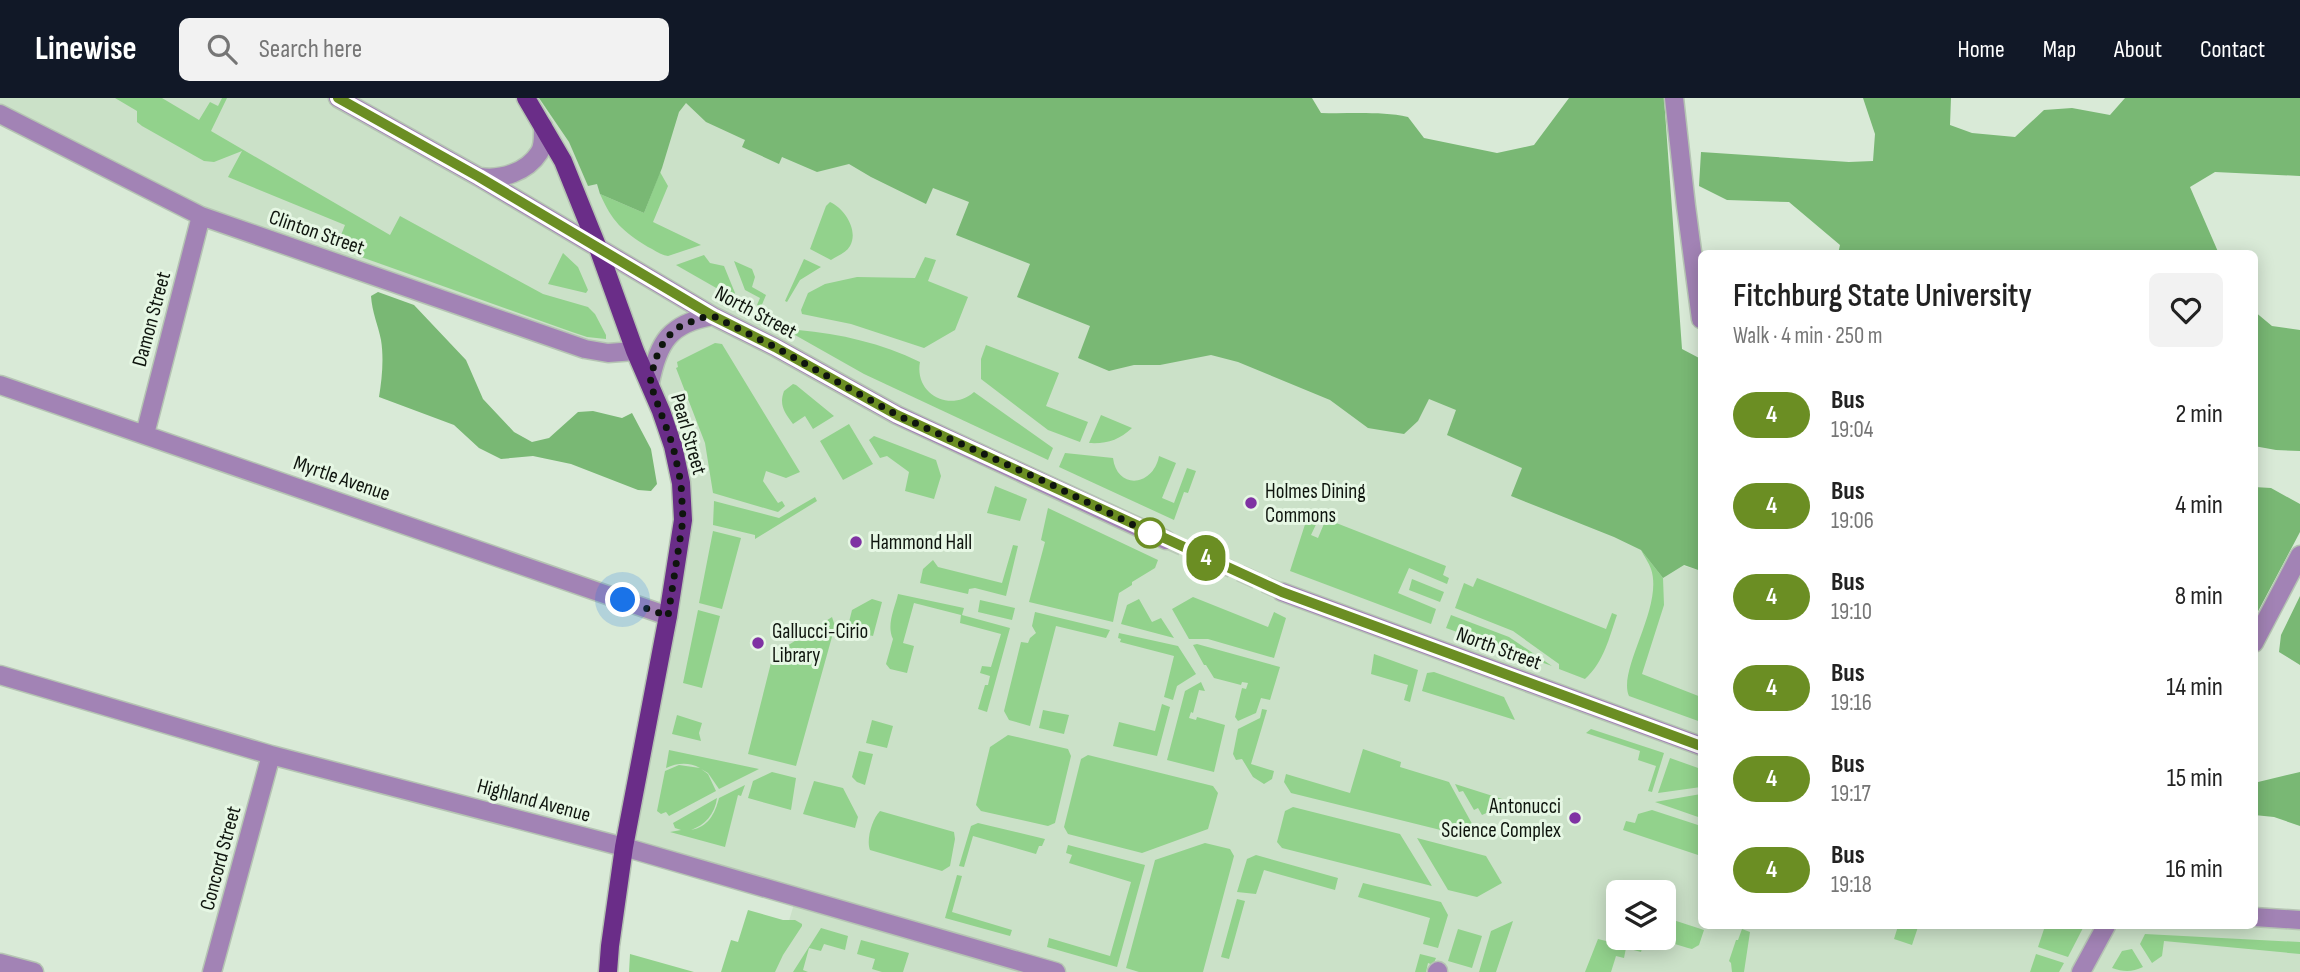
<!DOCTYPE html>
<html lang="en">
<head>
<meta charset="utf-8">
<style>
	:root { --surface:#fff; --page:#f2f2f2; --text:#222; --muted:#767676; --accent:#111827 }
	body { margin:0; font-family:"Sofia Sans Condensed",sans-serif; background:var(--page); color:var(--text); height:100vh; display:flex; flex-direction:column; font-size:26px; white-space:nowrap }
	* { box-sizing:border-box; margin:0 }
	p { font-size:23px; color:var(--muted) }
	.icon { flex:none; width:38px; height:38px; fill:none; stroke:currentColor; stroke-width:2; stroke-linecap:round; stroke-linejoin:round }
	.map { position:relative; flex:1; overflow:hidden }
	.side { position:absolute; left:1698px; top:152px; width:560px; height:679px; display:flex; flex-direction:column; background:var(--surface); border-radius:10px; box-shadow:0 4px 18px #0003 }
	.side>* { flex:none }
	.badge { padding:0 14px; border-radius:23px; font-size:24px; line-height:46px }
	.controls { position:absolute; left:1606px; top:782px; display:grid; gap:14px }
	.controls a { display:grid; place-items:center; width:70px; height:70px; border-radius:10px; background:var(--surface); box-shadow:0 4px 18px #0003; font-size:35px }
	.you { position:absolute; width:35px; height:35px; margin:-18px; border:5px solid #fff; border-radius:50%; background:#1a73e8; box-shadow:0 0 0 10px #1a73e833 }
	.map>.badge { position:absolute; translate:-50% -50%; box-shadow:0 0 0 4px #fff }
	.round { display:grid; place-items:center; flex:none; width:74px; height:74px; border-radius:10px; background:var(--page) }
	.summary { display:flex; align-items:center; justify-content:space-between; height:119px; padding:0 35px }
	h1 { font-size:33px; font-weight:600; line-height:52px }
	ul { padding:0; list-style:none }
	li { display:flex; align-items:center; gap:21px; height:91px; padding:0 35px }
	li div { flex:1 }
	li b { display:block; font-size:26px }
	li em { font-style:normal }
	li .badge { min-width:77px; font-weight:700; text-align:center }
	header { display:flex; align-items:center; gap:42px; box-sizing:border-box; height:98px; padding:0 35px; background:var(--accent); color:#fff }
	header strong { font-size:33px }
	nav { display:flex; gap:38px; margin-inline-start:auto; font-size:24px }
	.search { width:490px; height:63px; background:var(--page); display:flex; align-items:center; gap:18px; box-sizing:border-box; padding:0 24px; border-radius:10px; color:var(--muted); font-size:26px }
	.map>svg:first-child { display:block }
	.built { fill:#cbe1c8; fill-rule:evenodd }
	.green { fill:#92d28c }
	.forest { fill:#79b874 }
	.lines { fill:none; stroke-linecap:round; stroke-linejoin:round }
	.minor-tunnel { stroke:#bbcab9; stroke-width:18; stroke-dasharray:18 9; stroke-linecap:butt }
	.minor-casing { stroke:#b5c4b3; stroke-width:21 }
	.major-casing { stroke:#b5c4b3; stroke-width:21 }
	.minor { stroke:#a283b5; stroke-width:18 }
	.major { stroke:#6a2d88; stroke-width:18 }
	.line-casing { stroke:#fff; stroke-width:16 }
	.line { stroke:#6b8e23; stroke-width:10 }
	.walk { stroke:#0f150e; stroke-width:7; stroke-dasharray:0 12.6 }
	.poi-dot { fill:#7f32a3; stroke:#e6f7e4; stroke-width:2.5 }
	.stop-dot { fill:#fff; stroke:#6b8e23; stroke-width:3.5 }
	.labels { text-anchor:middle; stroke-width:6; stroke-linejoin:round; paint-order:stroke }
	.street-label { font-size:21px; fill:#0f150e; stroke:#e6f7e4 }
	.poi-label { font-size:21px; fill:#0f150e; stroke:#e6f7e4; text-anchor:start }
</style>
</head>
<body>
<header>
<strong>Linewise</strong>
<div class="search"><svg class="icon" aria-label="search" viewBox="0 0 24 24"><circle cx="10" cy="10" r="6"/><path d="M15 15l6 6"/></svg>Search here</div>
<nav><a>Home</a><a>Map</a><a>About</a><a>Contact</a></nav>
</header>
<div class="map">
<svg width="2300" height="874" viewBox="0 0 2300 874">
	<rect width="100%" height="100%" fill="#d9ead7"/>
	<path class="built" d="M0,0H521L528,3L538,0H869L1701,358L1684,468L1701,473V828H2254L2300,822V874H774L796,799L624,749L681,385L635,253L608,255L201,118L0,16ZM1619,794H1664V840H1619Z"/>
	<path class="green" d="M115,0H162L199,22L210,4L218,8L222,0H227L211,33L390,137L400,118L543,196L588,209L595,216L606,237V241L587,239L572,234L336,150L345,127L228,79L242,53L214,64L204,63L142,28L137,24V13Z
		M660,74L668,88L653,124L701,147L668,158C660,157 655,152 648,149C622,133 612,123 600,96L644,115Z
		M830,104C844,110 859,132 850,148C846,155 837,158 831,162L810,151L826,108Z
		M563,155L578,169L588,192L586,195L548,186Z
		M704,157L710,165L724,168L735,195L732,199L676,167Z
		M925,159L936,162L928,183L968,199L955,232L924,250L851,226L802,216L801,212L808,195L825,186L857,179L915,180Z
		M804,161L821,169L800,182L787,204L785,203Z
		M734,163L752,171L755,179L752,189L766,197L761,209L757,207L760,200L745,192Z
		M798,232C841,236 881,245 920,264C914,296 950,315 974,294L1053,350L1048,362L864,276L795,237Z
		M715,245L722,246L800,374L786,380L766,373L763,383L778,405L782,403L785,408L778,414L713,395L705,345L676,270L678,269L677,264Z
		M986,247L1059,275L1046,308L1088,324L1080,344L1048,332L981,281V261Z
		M793,286L796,287L834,318L813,331L805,318L793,326C784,314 779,307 784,293Z
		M1101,317L1132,330C1119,342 1107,346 1089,345Z
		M849,326L873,366L843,382L820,343Z
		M874,338L936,362L941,378L934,401L905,393L909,374L887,358L880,360L869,342Z
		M1065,355L1113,360C1117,392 1153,389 1159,358L1176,365L1162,400L1174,405L1187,370L1196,373L1188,395L1184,394L1174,422L1059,369Z
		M995,388L1027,401L1020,423L987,415Z
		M815,399L817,403L755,441V437L713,427L714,403L779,420Z
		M1048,410L1158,462L1155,470L1132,484V487L1119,495L1113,524L1029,504L1045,444L1041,442Z
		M1309,414L1320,418L1311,437L1318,440L1326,421L1446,468L1443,477L1449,480L1447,486L1409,470L1398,495L1436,511L1431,526L1290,473Z
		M713,433L741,440L722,511L699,505Z
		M1013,447L1018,448L1006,498L975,490L969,491L968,496L920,485L923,471L933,462L938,469L1002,485Z
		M1641,452L1663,480L1664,507L1642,576L1701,599V624L1629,598C1617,572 1664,509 1651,471C1649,465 1644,458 1641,452Z
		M1477,480L1606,531L1612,515L1617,517C1609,540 1604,564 1585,581L1559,571V566L1513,533L1455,510L1464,485L1473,489Z
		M1412,481L1444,494L1440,504L1409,492Z
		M898,496L964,510L962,517L1010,530L987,614L978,611L985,587H988L990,578L980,575L982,568L991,569L1001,536L960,525L961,517L914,505L903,545L914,548L907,575L890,571L886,566L893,541C886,527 895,510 898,496Z
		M1193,499L1268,529L1274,514L1286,520L1274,560L1208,541H1189L1172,511Z
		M872,501L882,504L873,538L847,532L852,512Z
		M1139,501L1152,524L1161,520L1174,540L1121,526L1127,507Z
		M980,502L1015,510L1012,522L978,514Z
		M698,512L720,518L702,590L683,585Z
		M1035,514L1110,532L1106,540L1056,528L1030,628L1009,622L1004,613L1021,544L1028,545L1030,540L1036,535L1032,528Z
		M1451,517L1509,539L1552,568L1446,530Z
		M832,519L835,528L796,668L748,656L773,557Z
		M1119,535L1178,548L1196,576L1177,588L1173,602L1164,599L1174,558L1120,544L1121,541L1118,540Z
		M1197,546L1280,569L1270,602L1261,600L1256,615L1238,623L1235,619L1242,590L1246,591L1248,585L1242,584L1241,587L1214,580L1206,567H1204L1193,547Z
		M1374,556L1418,572L1410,604L1404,602L1408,587L1371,576Z
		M1434,574L1504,599L1515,622L1422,593L1427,575Z
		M1201,584L1205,593L1199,592L1193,615L1191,614L1189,620L1196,622L1197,619L1225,627L1214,674L1167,662L1185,593Z
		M1162,606L1170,609L1157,658L1113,648L1119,624L1155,633Z
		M1262,611L1267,612L1251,666L1274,673L1272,681L1264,686L1253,679L1242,661L1236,662L1233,656L1238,631L1260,620Z
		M1043,612L1069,617L1064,636L1039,630Z
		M677,617L702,625L699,635L701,643L672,636Z
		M872,622L893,628L887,650L866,645Z
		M1591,631L1664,655L1652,694L1648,693L1656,668L1638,662L1640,653L1586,635Z
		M1008,637L1068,651L1071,658L1055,725L1048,728L981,713L976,707L990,649Z
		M1363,651L1401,664L1400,669L1449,684L1481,742L1291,695L1284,684L1286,676L1350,695Z
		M669,652L759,671L719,691L708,675L701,671L708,676L716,693L669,718L666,714L661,716L657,713L665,673L679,667L700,670C689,664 677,665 666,670Z
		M859,653L873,656L865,687L857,684L852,679Z
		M1088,657L1213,688L1218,695L1208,731L1142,755L1068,736L1064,729L1081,661Z
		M1670,660L1701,671V689L1658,695Z
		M772,674L796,680L791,712L748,700L753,683Z
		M814,683L843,690L858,719L855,730L803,716Z
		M1455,686L1518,706L1497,718L1493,712L1482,717L1478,710L1474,712L1463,693L1459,694Z
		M745,687L741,698L738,697L725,749L670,734L681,732L675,730L673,725L717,700C715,716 705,727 691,732C708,729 715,716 719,700Z
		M1701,696V720L1655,704Z
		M1293,709L1400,736L1432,788L1282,750L1277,744L1285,713Z
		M1652,712L1701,728V758L1623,732L1626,723L1635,725L1638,716Z
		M880,713L954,734L955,741L950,768L942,773L870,752C866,742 872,721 880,713Z
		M978,725L1045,741L1042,748H1039L1036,756L973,738L964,769L959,768L971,728Z
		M1417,740L1486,758L1502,785L1477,799L1448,792Z
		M1205,745L1230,751L1234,758L1203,874H1139L1126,870L1155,762Z
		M1068,747L1145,767L1117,869L1047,849L1049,840L1110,858L1131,784L1069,765L1072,757L1066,755Z
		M1256,757L1338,780L1335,792L1264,772L1256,796L1237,794L1247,761Z
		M957,777L962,778L952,814L1012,832L1010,838L945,820Z
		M1363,785L1441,804L1448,817L1438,850L1423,846L1430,820L1358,799Z
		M1237,801L1245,803L1229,861L1221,859Z
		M748,812L783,822H795L802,826V828L783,857L775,874H721L731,842L738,844Z
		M1664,819L1704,832L1699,847L1692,851L1688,850L1655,840H1664Z
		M1513,823L1496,874H1479L1491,833Z
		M1898,828L1918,829L1912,847L1894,841Z
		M2035,828H2084L2068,859L2038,849L2044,831Z
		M821,830L848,838L845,852L824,846L821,853L809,850L803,872L808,874H793Z
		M1458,831L1482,838L1472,870L1448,863Z
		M1619,831V840H1645L1641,854L1626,850L1624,860L1616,858L1611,874H1585L1598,841L1614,845Z
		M1742,831L1750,834L1744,874H1732L1731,865L1729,863L1736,842H1738Z
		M2145,836L2300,844V856L2164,843L2162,858L2152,865L2140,846Z
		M861,842L909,855L903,874H882L872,871L875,861L857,856Z
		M2132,851L2143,869C2132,874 2124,874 2112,870L2122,853Z
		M630,856L694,874H629Z
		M1420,856L1436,860L1433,867L1428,865L1426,874H1415Z
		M2036,856L2064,865L2059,874H2030Z"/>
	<path class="forest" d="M539,0H1312L1321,15C1350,16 1380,13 1408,19L1424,40L1497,55L1534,47L1569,0H1664L1682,251L1701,261V473L1684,467L1663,480L1641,452L1614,439L1511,398L1522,370L1447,337L1456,312L1429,301L1418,323L1404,336L1368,330L1330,302L1238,264L1211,257L1160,267H1134L1109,273L1078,260L1090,228L1017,199L1030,166L956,137L969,104L933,90L926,106L871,79L849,66L817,74L782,59L779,66L742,49L745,42L706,24L686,5L679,14L662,70L644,115L600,96L597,86L588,88L569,44Z
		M1863,0H1951L1950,27L1972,35L2015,39L2044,12L2072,10L2110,17L2125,0H2300V78L2215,74L2190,89L2219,156H1838L1840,147L1789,104L1727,102L1699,88L1701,54L1849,64L1873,63L1875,36Z
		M378,194L414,207L466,262L483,301L514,334L532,344L549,340L578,314L593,313L622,320L632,315L651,351L657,386L651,393L638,392L571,366L533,358L501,361L479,350L454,327L379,299C382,281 384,260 381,242C378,227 372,214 371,198Z
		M2254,213L2272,228L2300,232V353L2276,352L2254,348Z
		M2254,389L2271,390L2300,406V434L2254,521Z
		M2300,498V567L2279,554L2281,537Z
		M2300,674V728L2274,719L2254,717V685Z"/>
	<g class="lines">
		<path class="minor-tunnel" d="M1166,442L1282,494"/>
		<defs>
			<path id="minor" d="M338,0L479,79L713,218L775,249L897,317L1166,442
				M1674,0L1686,108L1701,221
				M0,16L201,118L585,251L608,255L635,253
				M480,79C501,82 527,74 539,55C544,48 543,37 543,28
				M650,285C658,244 670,225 713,218
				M0,287L668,518
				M145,336L201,118
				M1282,494L1701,648
				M2254,545L2300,457
				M0,577L271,657L624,749L1056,874
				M2254,819L2300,822
				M0,865L34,874
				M212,874L271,657
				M1437,874L1438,873
				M2081,874L2106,828"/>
			<path id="major" d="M526,0L563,63L598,150L635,253L661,313L673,348L681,385L683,422L668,518L624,749L610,848L608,874"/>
		</defs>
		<use href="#minor" class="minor-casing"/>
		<use href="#major" class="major-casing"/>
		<use href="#minor" class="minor"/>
		<use href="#major" class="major"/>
	</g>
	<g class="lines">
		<defs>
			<path id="line" d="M338,0L479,79L713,218L775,249L897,317L1282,494L1701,648"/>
		</defs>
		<use href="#line" class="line-casing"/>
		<use href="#line" class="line"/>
		<path class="walk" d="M623,502L668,518L683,422L681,385L673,348L650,285L655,262L665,241L679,229L700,220L713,218L775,249L897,317L1048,385L1150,435"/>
	</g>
	<g class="poi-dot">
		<circle cx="1251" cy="405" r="7"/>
		<circle cx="856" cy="444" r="7"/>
		<circle cx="758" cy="545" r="7"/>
		<circle cx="1575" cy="720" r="7"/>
	</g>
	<circle class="stop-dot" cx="1150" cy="435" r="14"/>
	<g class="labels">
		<g class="street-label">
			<text transform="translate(317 134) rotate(19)" y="7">Clinton Street</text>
			<text transform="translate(756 214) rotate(28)" y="7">North Street</text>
			<text transform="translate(151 221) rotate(-75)" y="7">Damon Street</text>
			<text transform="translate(689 336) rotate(74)" y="7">Pearl Street</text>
			<text transform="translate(342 380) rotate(19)" y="7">Myrtle Avenue</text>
			<text transform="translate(1499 550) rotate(20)" y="7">North Street</text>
			<text transform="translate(534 702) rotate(15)" y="7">Highland Avenue</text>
			<text transform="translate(220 760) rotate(-75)" y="7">Concord Street</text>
		</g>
		<g class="poi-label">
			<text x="1265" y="400">Holmes Dining<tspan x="1265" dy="24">Commons</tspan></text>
			<text x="870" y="451">Hammond Hall</text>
			<text x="772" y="540">Gallucci-Cirio<tspan x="772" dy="24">Library</tspan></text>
			<text x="1561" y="715" text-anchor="end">Antonucci<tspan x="1561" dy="24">Science Complex</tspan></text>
		</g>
	</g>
</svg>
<div class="controls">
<a><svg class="icon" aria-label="layers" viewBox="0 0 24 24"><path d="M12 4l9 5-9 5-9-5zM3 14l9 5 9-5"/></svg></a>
</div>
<div class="you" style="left:623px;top:502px"></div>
<b class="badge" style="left:1206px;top:460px;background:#6b8e23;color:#fff">4</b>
<section class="side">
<div class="summary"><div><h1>Fitchburg State University</h1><p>Walk · 4 min · 250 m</p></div><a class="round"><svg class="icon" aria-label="heart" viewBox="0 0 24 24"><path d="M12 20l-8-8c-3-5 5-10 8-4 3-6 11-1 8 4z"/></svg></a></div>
<ul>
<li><span class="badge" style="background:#6b8e23;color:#fff">4</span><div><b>Bus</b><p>19:04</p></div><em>2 min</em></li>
<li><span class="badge" style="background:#6b8e23;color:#fff">4</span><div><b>Bus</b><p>19:06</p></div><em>4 min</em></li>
<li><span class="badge" style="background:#6b8e23;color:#fff">4</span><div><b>Bus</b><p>19:10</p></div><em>8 min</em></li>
<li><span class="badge" style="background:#6b8e23;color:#fff">4</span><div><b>Bus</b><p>19:16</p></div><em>14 min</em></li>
<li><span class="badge" style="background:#6b8e23;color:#fff">4</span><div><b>Bus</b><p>19:17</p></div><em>15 min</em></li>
<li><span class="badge" style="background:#6b8e23;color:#fff">4</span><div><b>Bus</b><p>19:18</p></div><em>16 min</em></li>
</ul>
</section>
</div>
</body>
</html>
